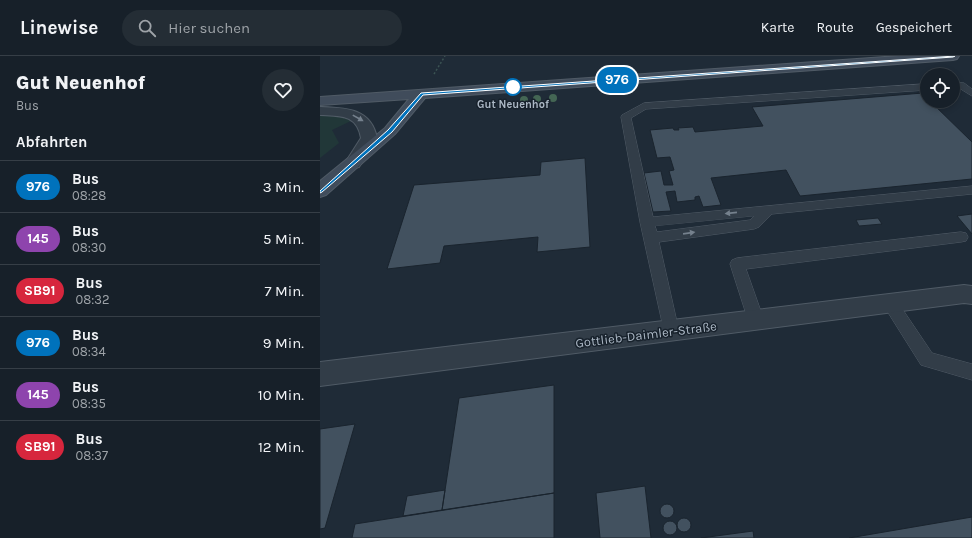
<!DOCTYPE html>
<html lang="de">
<head>
<meta charset="utf-8">
<style>
	:root { --surface:#172029; --page:#242d35; --text:#f1f3f6; --muted:#9ea3a8; --line:#363e46 }
	body { margin:0; font-family:Karla,sans-serif; background:var(--page); color:var(--text); height:100vh; display:flex; flex-direction:column; font-size:15px; white-space:nowrap }
	* { box-sizing:border-box; margin:0 }
	p { font-size:13px; color:var(--muted) }
	.icon { flex:none; width:22px; height:22px; fill:none; stroke:currentColor; stroke-width:2; stroke-linecap:round; stroke-linejoin:round }
	.map { position:relative; flex:1; overflow:hidden }
	.drawer { display:flex; flex-direction:column; background:var(--surface); width:320px }
	.drawer>* { flex:none }
	.badge { padding:0 8px; border-radius:13px; font-size:14px; line-height:26px }
	.tools { position:absolute; left:600px; top:12px; display:grid; gap:8px }
	.tools a { display:grid; place-items:center; width:40px; height:40px; border-radius:50%; background:var(--surface); box-shadow:0 2px 6px #0003,0 0 0 1px var(--line); font-size:20px }
	.map>.badge { position:absolute; translate:-50% -50%; box-shadow:0 0 0 2px #fff }
	h2 { padding:0 16px; font-size:15px; line-height:36px }
	.round { display:grid; place-items:center; flex:none; width:42px; height:42px; border-radius:21px; background:var(--page) }
	.summary { display:flex; align-items:center; justify-content:space-between; height:68px; padding:0 16px }
	h1 { font-size:19px; font-weight:800; line-height:30px }
	ul { padding:0; list-style:none }
	li { display:flex; align-items:center; gap:12px; height:52px; padding:0 16px; border-top:1px solid var(--line) }
	li div { flex:1 }
	li b { display:block; font-size:15px }
	li em { font-style:normal }
	li .badge { min-width:44px; font-weight:700; text-align:center }
	header { display:flex; align-items:center; gap:24px; box-sizing:border-box; height:56px; padding:0 20px; background:var(--surface); border-bottom:1px solid var(--line) }
	header strong { font-size:19px }
	nav { display:flex; gap:22px; margin-inline-start:auto; font-size:14px }
	.search { width:280px; height:36px; background:var(--page); display:flex; align-items:center; gap:10px; box-sizing:border-box; padding:0 14px; border-radius:22px; color:var(--muted); font-size:15px }
	main { display:flex; flex:1; min-height:0 }
	.map>svg:first-child { display:block }
	.green { fill:#213738 }
	.building { fill:#42515f; stroke:#1a242e }
	.lines { fill:none; stroke-linecap:round; stroke-linejoin:round }
	.lane-casing { stroke:#505b66; stroke-width:1 }
	.street-casing { stroke:#505b66; stroke-width:2 }
	.secondary-casing { stroke:#505b66; stroke-width:2 }
	.path { stroke:#3b5353; stroke-width:1.5; stroke-dasharray:2 2; stroke-linecap:butt }
	.lane { fill:#323d48; fill-rule:evenodd }
	.street { fill:#323d48; fill-rule:evenodd }
	.secondary { fill:#404c5b; fill-rule:evenodd }
	.tree { fill:#446654 }
	.oneway { fill:#75818d }
	.line { fill:#0072bc; stroke:#fff }
	.stop-dot { fill:#fff; stroke:#0072bc; stroke-width:2 }
	.labels { text-anchor:middle; stroke-width:3; stroke-linejoin:round; paint-order:stroke }
	.far-stop-label { font-size:11px; font-weight:bold; fill:#acb8c5; stroke:#18222c }
	.street-label { font-size:13px; fill:#acb8c5; stroke:#18222c }
</style>
</head>
<body>
<header>
<strong>Linewise</strong>
<div class="search"><svg class="icon" aria-label="search" viewBox="0 0 24 24"><circle cx="10" cy="10" r="6"/><path d="M15 15l6 6"/></svg>Hier suchen</div>
<nav><a>Karte</a><a>Route</a><a>Gespeichert</a></nav>
</header>
<main>
<section class="drawer">
<div class="summary"><div><h1>Gut Neuenhof</h1><p>Bus</p></div><a class="round"><svg class="icon" aria-label="heart" viewBox="0 0 24 24"><path d="M12 20l-8-8c-3-5 5-10 8-4 3-6 11-1 8 4z"/></svg></a></div>
<h2>Abfahrten</h2>
<ul>
<li><span class="badge" style="background:#0072bc;color:#fff">976</span><div><b>Bus</b><p>08:28</p></div><em>3 Min.</em></li>
<li><span class="badge" style="background:#8e44ad;color:#fff">145</span><div><b>Bus</b><p>08:30</p></div><em>5 Min.</em></li>
<li><span class="badge" style="background:#d7263d;color:#fff">SB91</span><div><b>Bus</b><p>08:32</p></div><em>7 Min.</em></li>
<li><span class="badge" style="background:#0072bc;color:#fff">976</span><div><b>Bus</b><p>08:34</p></div><em>9 Min.</em></li>
<li><span class="badge" style="background:#8e44ad;color:#fff">145</span><div><b>Bus</b><p>08:35</p></div><em>10 Min.</em></li>
<li><span class="badge" style="background:#d7263d;color:#fff">SB91</span><div><b>Bus</b><p>08:37</p></div><em>12 Min.</em></li>
</ul>
</section>
<div class="map">
<svg width="652" height="482" viewBox="0 0 652 482">
	<rect width="100%" height="100%" fill="#1f2b37"/>
	<path class="green" d="M0,57L18,59L31,65L12,74L19,87L0,102Z"/>
	<path class="building" d="M603,37L607,42V45H610L652,86V123L480,140L466,114L391,122L401,149L383,151L379,140L375,141V144L357,146L355,135L346,136L351,155L333,156L324,117L341,115L344,129H353L349,115L354,114L350,101L337,102L330,74L353,72L354,74H359L358,72L373,71L375,76L443,70L432,51Z
		M265,102L270,191L217,196L218,181L124,190L120,207L67,213L94,129L220,119L221,106Z
		M652,158V178L637,160Z
		M558,162L562,168L539,170L536,164Z
		M234,329V437L122,454L139,342Z
		M35,368L5,472L0,473V373Z
		M325,430L331,482H280L276,437Z
		M125,434L122,454L83,460L87,440Z
		M234,437V482H32L35,468Z
		M340 455a7 7 0 1 1 14 0a7 7 0 1 1-14 0Z
		M652,461V482H529Z
		M357 469a7 7 0 1 1 14 0a7 7 0 1 1-14 0Z
		M343 472a7 7 0 1 1 14 0a7 7 0 1 1-14 0Z
		M433,475L434,482H381Z"/>
	<g class="lines">
		<defs>
			<path id="lane" d="M633,26L644,27L652,33V40L639,32H633Z
				M607,28V34L326,53L311,62L333,161L652,130V138L452,158L439,171L434,173L339,186L359,275L357,280L351,282L345,280L320,166L301,61L302,59L324,47ZM434,160L430,164L337,176L335,170Z
				M641,176L646,177L648,181L646,185L641,186L426,213L444,264L442,269L436,271L430,269L428,264L410,208L412,204L417,202Z
				M570,241L575,242L612,297L652,308V324L601,309L562,247L565,242Z"/>
			<path id="street" d="M0,51C26,52 51,52 57,82L39,111L33,112L27,111L25,107L41,82C37,58 20,60 0,59Z
				M644,229L652,230V248L644,247L0,330V306Z"/>
			<path id="secondary" d="M579,0H639L637,3L633,4L105,42L75,78L6,139L0,141V125L65,72L89,43L0,49V41Z"/>
		</defs>
		<use href="#lane" class="lane-casing"/>
		<use href="#street" class="street-casing"/>
		<use href="#secondary" class="secondary-casing"/>
		<path class="path" d="M114,18L125,0"/>
		<use href="#lane" class="lane"/>
		<use href="#street" class="street"/>
		<use href="#secondary" class="secondary"/>
	</g>
	<g class="tree">
		<circle cx="233" cy="42" r="4"/>
		<circle cx="217" cy="43" r="4"/>
		<circle cx="204" cy="44" r="4"/>
	</g>
	<defs><path id="oneway-solid" d="M-6-.8H1V-3.2L6.5 0L1 3.2V.8H-6Z"/></defs>
	<g class="oneway">
		<use href="#oneway-solid" transform="translate(38 62) rotate(29)"/>
		<use href="#oneway-solid" transform="translate(411 157) rotate(174)"/>
		<use href="#oneway-solid" transform="translate(369 177) rotate(-8)"/>
	</g>
	<path class="line" d="M633,1L103,39L72,76L2,136L0,137V135L68,74L101,37L635,0Z"/>
	<circle class="stop-dot" cx="193" cy="31" r="8"/>
	<g class="labels">
		<g class="far-stop-label">
			<text x="193" y="52">Gut Neuenhof</text>
		</g>
		<g class="street-label">
			<text transform="translate(326 278) rotate(-7)" y="5">Gottlieb-Daimler-Straße</text>
		</g>
	</g>
</svg>
<div class="tools">
<a><svg class="icon" aria-label="locate" viewBox="0 0 24 24"><circle cx="12" cy="12" r="6"/><path d="M12 2v4M12 18v4M2 12h4M18 12h4"/></svg></a>
</div>
<b class="badge" style="left:297px;top:24px;background:#0072bc;color:#fff">976</b>
</div>
</main>
</body>
</html>
